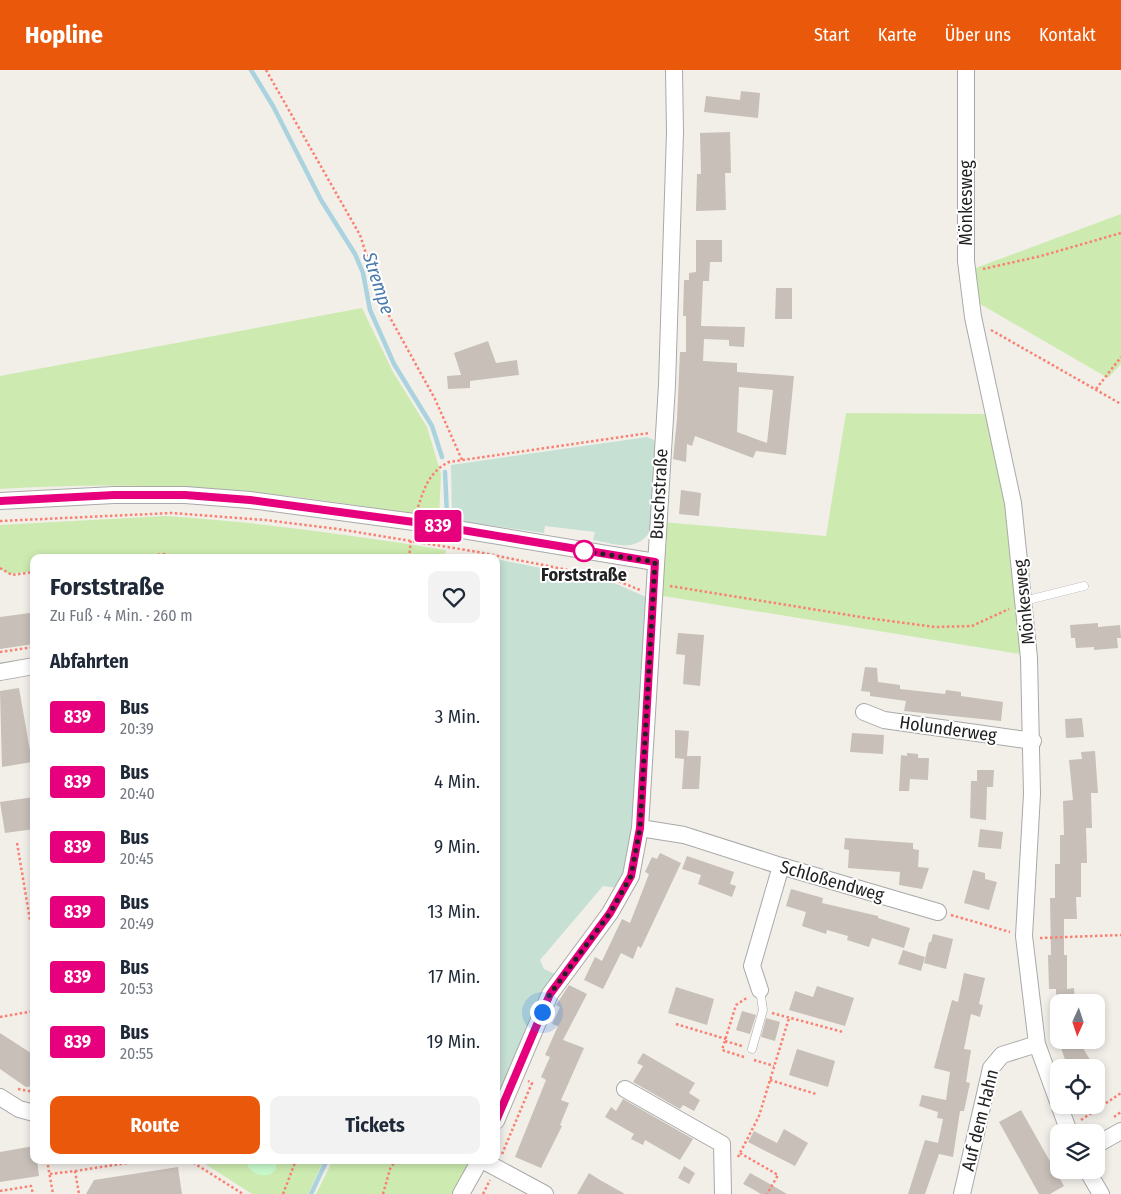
<!DOCTYPE html>
<html lang="de">
<head>
<meta charset="utf-8">
<style>
	:root { --surface:#fff; --page:#f2f2f3; --text:#1f2937; --muted:#747a83; --accent:#ea580c }
	body { margin:0; font-family:"Fira Sans Condensed",sans-serif; background:var(--page); color:var(--text); height:100vh; display:flex; flex-direction:column; font-size:19px; white-space:nowrap }
	* { box-sizing:border-box; margin:0 }
	p { font-size:16px; color:var(--muted) }
	.icon { flex:none; width:28px; height:28px; fill:none; stroke:currentColor; stroke-width:2; stroke-linecap:round; stroke-linejoin:round }
	.map { position:relative; flex:1; overflow:hidden }
	.sheet { position:absolute; left:30px; top:484px; width:470px; height:610px; display:flex; flex-direction:column; background:var(--surface); border-radius:10px; box-shadow:0 2px 8px #0003 }
	.sheet>* { flex:none }
	.badge { padding:0 10px; border-radius:4px; font-size:18px; line-height:32px }
	.needle { width:32px; rotate:183deg }
	.fabs { position:absolute; left:1050px; top:924px; display:grid; gap:10px }
	.fabs a { display:grid; place-items:center; width:55px; height:55px; border-radius:10px; background:var(--surface); box-shadow:0 2px 8px #0003; font-size:25px }
	.you { position:absolute; width:25px; height:25px; margin:-12px; border:4px solid #fff; border-radius:50%; background:#1a73e8; box-shadow:0 0 0 8px #1a73e833 }
	.map>.badge { position:absolute; translate:-50% -50%; box-shadow:0 0 0 2px #fff }
	h2 { padding:0 20px; font-size:19px; line-height:45px }
	.round { display:grid; place-items:center; flex:none; width:52px; height:52px; border-radius:10px; background:var(--page) }
	.headline { display:flex; align-items:center; justify-content:space-between; height:85px; padding:0 20px }
	h1 { font-size:24px; font-weight:700; line-height:38px }
	.action { display:flex; gap:10px; margin-top:auto; padding:10px 20px }
	.action a { flex:1; height:58px; border-radius:10px; background:var(--accent); color:#fff; font-size:20px; font-weight:700; line-height:58px; text-align:center }
	.action a+a { background:var(--page); color:var(--text) }
	ul { padding:0; list-style:none }
	li { display:flex; align-items:center; gap:15px; height:65px; padding:0 20px }
	li div { flex:1 }
	li b { display:block; font-size:19px }
	li em { font-style:normal }
	li .badge { min-width:55px; font-weight:700; text-align:center }
	header { display:flex; align-items:center; gap:30px; box-sizing:border-box; height:70px; padding:0 25px; background:var(--accent); color:#fff }
	header strong { font-size:24px }
	nav { display:flex; gap:28px; margin-inline-start:auto; font-size:18px }
	.map>svg:first-child { display:block }
	.grass { fill:#cdebb0 }
	.wetland { fill:#c6e0d4 }
	.park { fill:#c8facc }
	.lines { fill:none; stroke-linecap:round; stroke-linejoin:round }
	.stream { stroke:#aad3df; stroke-width:4.5 }
	.building { fill:#c7bfb8; fill-rule:evenodd }
	.lane-casing { stroke:#a9a9a9; stroke-width:9 }
	.street-casing { stroke:#a9a9a9; stroke-width:18 }
	.path { stroke:#fa8072; stroke-width:2.5; stroke-dasharray:2.5 2.5; stroke-linecap:butt }
	.lane { stroke:#fff; stroke-width:8 }
	.street { stroke:#fff; stroke-width:16 }
	.line-casing { stroke:#fff; stroke-width:11 }
	.line { stroke:#e6007e; stroke-width:8 }
	.walk { stroke:#222; stroke-width:5; stroke-dasharray:0 9 }
	.stop-dot { fill:#fff; stroke:#e6007e; stroke-width:2.5 }
	.labels { text-anchor:middle; stroke-width:4; stroke-linejoin:round; paint-order:stroke }
	.street-label { font-size:18px; fill:#222; stroke:#fff }
	.stop-label { font-size:18px; font-weight:bold; fill:#222; stroke:#fff }
	.water-label { font-size:19px; font-style:italic; fill:#4a7aab; stroke:#fff }
</style>
</head>
<body>
<header>
<strong>Hopline</strong>
<nav><a>Start</a><a>Karte</a><a>Über uns</a><a>Kontakt</a></nav>
</header>
<div class="map">
<svg width="1121" height="1124" viewBox="0 0 1121 1124">
	<rect width="100%" height="100%" fill="#f2efe9"/>
	<path class="grass" d="M1121,144V294L1108,308L975,231L973,199Z
		M362,238L393,302L427,357L441,404L439,449C399,442 359,435 319,430C214,415 106,412 0,419V306Z
		M846,343L990,344L1014,441L1026,585L657,525L662,452L826,466Z
		M165,446C259,452 352,465 446,480L445,487L163,488L161,486L34,488V501L9,504L0,499V455Z
		M199,1090H324L308,1124H252Z
		M333,1090H472L455,1124H316Z"/>
	<path class="wetland" d="M647,367L654,370L656,376L650,462C634,483 617,474 593,470L595,462L545,456L544,463L452,450L451,395Z
		M496,489L612,512L646,527L631,776L618,818L603,816L540,890L544,899L555,904L496,1033Z"/>
	<path class="park" d="M248,1090H277L276,1099L272,1103C262,1108 255,1104 248,1097Z"/>
	<g class="lines">
		<path class="stream" d="M251,0L273,36L321,130L355,184L363,203L370,240L394,294L432,356L442,387
			M445,402L447,445
			M449,488V486
			M311,1124L327,1090"/>
	</g>
	<path class="building" d="M741,21L760,23L758,48L704,42L706,26L740,30Z
		M730,62L731,103H725L726,140L696,141L697,104H701L700,63Z
		M696,170H722V192H710L709,211H703L701,256L745,257L744,277L729,276V270L704,269L703,291L737,293V302L794,306L786,385L756,381L753,388L695,366L692,376L687,374L686,392L673,389L677,349L680,282H686V246H683L684,210H689V203L696,202ZM739,317L773,320L767,373L737,362Z
		M776,218H792V249H775Z
		M488,271L496,293L517,290L519,305L470,311V318L448,319L447,306L461,305L454,283Z
		M681,420L701,423L699,446L679,444Z
		M30,543L34,574L0,579V547Z
		M1098,553V557L1120,555L1121,568H1117L1118,578L1094,580V577L1076,578L1075,568H1071L1070,555Z
		M678,563L704,565L700,616L683,614L685,585L676,584Z
		M865,597L877,598L878,612L900,615V619L945,624L946,620L961,622V626L1003,632L1001,651L904,641L906,631L870,626V622L861,621Z
		M19,618L32,692L2,697L0,621Z
		M1082,648L1084,667L1066,668L1065,649Z
		M675,660L689,661L687,686H701L699,719H682L684,689L675,688Z
		M852,663L884,665L883,684L850,682Z
		M1095,681L1098,723H1091L1092,758H1086L1087,793H1081V827H1076L1077,849H1064V885H1067V919L1074,918L1075,932H1056V919H1049L1048,885H1051L1050,828H1055V794H1060V765H1064L1063,731L1073,730L1069,690L1082,689L1081,682Z
		M907,683L918,684V688H929L928,710L910,709L909,721H899L901,685L907,686Z
		M977,700H994L993,717H987L986,750L970,748L971,711H977Z
		M34,727V759L5,763L0,732Z
		M980,759L1003,762L1001,779L978,777Z
		M845,768L913,773V779L919,780L918,797L929,798L922,819L899,815L900,802L848,798L849,780L844,779Z
		M660,783L681,793L641,878L638,876L633,889L621,883L603,919L584,910L595,887L602,891L622,849L630,853L649,804L645,802L652,787L657,789Z
		M687,786L734,802L730,814L736,816L732,827L698,814L701,805L682,799Z
		M973,800L985,803V809L997,812L989,840L964,833Z
		M791,819L823,828L822,833L878,846V848L910,858L904,878L872,868L869,877L847,870L848,866L827,860L826,864L802,856L806,842L786,836Z
		M933,864L953,869L946,899L924,893L929,872H931Z
		M903,880L925,887L921,901L898,894Z
		M964,903L985,908L979,934L983,935L980,947L971,944L964,979L971,980L966,1012L970,1013L964,1041H960L953,1087L939,1084L925,1124H908L925,1070L938,1073L943,1049L937,1048L938,1042L919,1036L922,1025L946,1030L950,1002L934,998L952,930L958,932Z
		M569,915L587,924L563,970L584,978L561,1030L569,1033L560,1055L562,1056L541,1098L515,1087L546,1010L541,1007L550,987L545,985L558,956L552,954L560,937L556,935Z
		M817,916L854,928L845,956L789,940L795,921L813,927Z
		M676,917L714,929L707,955L668,943Z
		M742,941L756,945L750,964L736,960Z
		M766,948L780,952L775,971L761,967Z
		M0,963L34,985V1016L26,1017L0,999Z
		M1061,970H1078L1095,998H1068L1061,978Z
		M797,979L835,991L828,1017L789,1005Z
		M643,983L695,1013L689,1023L700,1030L694,1041L683,1035L680,1039L633,1012L643,996L637,993Z
		M623,1029L693,1069L680,1090L645,1070L643,1075L631,1069L634,1064L605,1047L611,1037L616,1041Z
		M1021,1040L1064,1116L1050,1124H1039L999,1052Z
		M784,1059L808,1073L795,1096L748,1072L754,1061L777,1073Z
		M34,1076V1090H37L39,1106L0,1112V1082Z
		M684,1096L695,1103L689,1114L678,1108Z
		M178,1097L182,1124H86L94,1110Z
		M589,1103L600,1110L625,1124H577Z
		M750,1103L761,1109L787,1124H761L749,1117L743,1114Z"/>
	<g class="lines">
		<defs>
			<path id="lane" d="M1024,531L1084,516
				M752,979L763,940L760,920"/>
			<path id="street" d="M966,0V191L973,247L1013,433L1029,588L1032,724L1024,866L1037,974L1069,1062
				M0,431L114,425H185L250,430L414,452L655,492
				M0,602L34,596
				M864,642L884,650L1033,671
				M640,758L684,765L781,796L938,842
				M760,920L752,896L781,796
				M625,1019L722,1074L723,1124
				M0,1027L19,1039L34,1043
				M496,1051L550,924L610,843L631,806L640,758L667,315L675,62L674,0
				M1096,1075L1121,1061
				M482,1090L545,1124
				M1087,1100L1101,1124
				M461,1124L480,1090
				M962,1124L991,998L1002,985L1037,974"/>
		</defs>
		<use href="#lane" class="lane-casing"/>
		<use href="#street" class="street-casing"/>
		<path class="path" d="M266,0L360,165L382,233L435,329L462,390
			M983,199L1041,186L1121,163
			M991,260L1121,334
			M1096,319L1121,287
			M418,437C424,418 430,401 449,392L649,363
			M0,451L172,443L265,450L338,459L478,482L613,509L640,520
			M133,488L164,484L172,488
			M409,488L411,469
			M0,498L12,505L34,502
			M670,516L867,548L935,557L972,556L1009,539
			M0,582L34,577
			M17,773L30,850
			M951,845L1010,862
			M1040,868L1121,865
			M772,943L843,962
			M0,947L34,941
			M676,954L726,969
			M725,971L742,976
			M744,987L722,980L736,935L748,927
			M754,990L774,996
			M770,1010L816,1024
			M18,1019L34,1022
			M1114,1047L1121,1042
			M1081,1050L1121,1023
			M740,1083L778,1105L767,1124
			M502,1084L532,1013L528,1011
			M738,1087L759,1046L789,948
			M47,1090L53,1124
			M189,1090L243,1124
			M75,1101L147,1090
			M50,1104L75,1101L79,1124
			M0,1121L31,1116L33,1124
			M283,1124L296,1090
			M383,1124L390,1099L396,1090
			M483,1124L490,1110"/>
		<use href="#lane" class="lane"/>
		<use href="#street" class="street"/>
	</g>
	<g class="lines">
		<defs>
			<path id="line" d="M0,431L114,425H185L250,430L414,452L655,492L640,758L631,806L610,843L550,924L496,1051"/>
		</defs>
		<use href="#line" class="line-casing"/>
		<use href="#line" class="line"/>
		<path class="walk" d="M542,942L550,924L610,843L631,806L640,758L655,492L584,481"/>
	</g>
	<circle class="stop-dot" cx="584" cy="481" r="10"/>
	<g class="labels">
		<g class="street-label">
			<text transform="translate(966 133) rotate(-90)" y="6">Mönkesweg</text>
			<text transform="translate(659 424) rotate(-87)" y="6">Buschstraße</text>
			<text transform="translate(1024 532) rotate(-96)" y="6">Mönkesweg</text>
			<text transform="translate(948 659) rotate(8)" y="6">Holunderweg</text>
			<text transform="translate(832 811) rotate(16)" y="6">Schloßendweg</text>
			<text transform="translate(980 1050) rotate(-76)" y="6">Auf dem Hahn</text>
		</g>
		<g class="stop-label">
			<text x="584" y="511">Forststraße</text>
		</g>
		<g class="water-label">
			<text transform="translate(379 213) rotate(72)" y="7">Strempe</text>
		</g>
	</g>
</svg>
<div class="fabs">
<a><svg class="needle" viewBox="-14 -14 28 28"><path d="M0-13l5 13h-10z" fill="#e53935"/><path d="M0 13l5-13h-10z" fill="#747a83"/></svg></a>
<a><svg class="icon" aria-label="locate" viewBox="0 0 24 24"><circle cx="12" cy="12" r="6"/><path d="M12 2v4M12 18v4M2 12h4M18 12h4"/></svg></a>
<a><svg class="icon" aria-label="layers" viewBox="0 0 24 24"><path d="M12 4l9 5-9 5-9-5zM3 14l9 5 9-5"/></svg></a>
</div>
<div class="you" style="left:542px;top:942px"></div>
<b class="badge" style="left:438px;top:456px;background:#e6007e;color:#fff">839</b>
<section class="sheet">
<div class="headline"><div><h1>Forststraße</h1><p>Zu Fuß · 4 Min. · 260 m</p></div><a class="round"><svg class="icon" aria-label="heart" viewBox="0 0 24 24"><path d="M12 20l-8-8c-3-5 5-10 8-4 3-6 11-1 8 4z"/></svg></a></div>
<h2>Abfahrten</h2>
<ul>
<li><span class="badge" style="background:#e6007e;color:#fff">839</span><div><b>Bus</b><p>20:39</p></div><em>3 Min.</em></li>
<li><span class="badge" style="background:#e6007e;color:#fff">839</span><div><b>Bus</b><p>20:40</p></div><em>4 Min.</em></li>
<li><span class="badge" style="background:#e6007e;color:#fff">839</span><div><b>Bus</b><p>20:45</p></div><em>9 Min.</em></li>
<li><span class="badge" style="background:#e6007e;color:#fff">839</span><div><b>Bus</b><p>20:49</p></div><em>13 Min.</em></li>
<li><span class="badge" style="background:#e6007e;color:#fff">839</span><div><b>Bus</b><p>20:53</p></div><em>17 Min.</em></li>
<li><span class="badge" style="background:#e6007e;color:#fff">839</span><div><b>Bus</b><p>20:55</p></div><em>19 Min.</em></li>
</ul>
<div class="action"><a>Route</a><a>Tickets</a></div>
</section>
</div>
</body>
</html>
